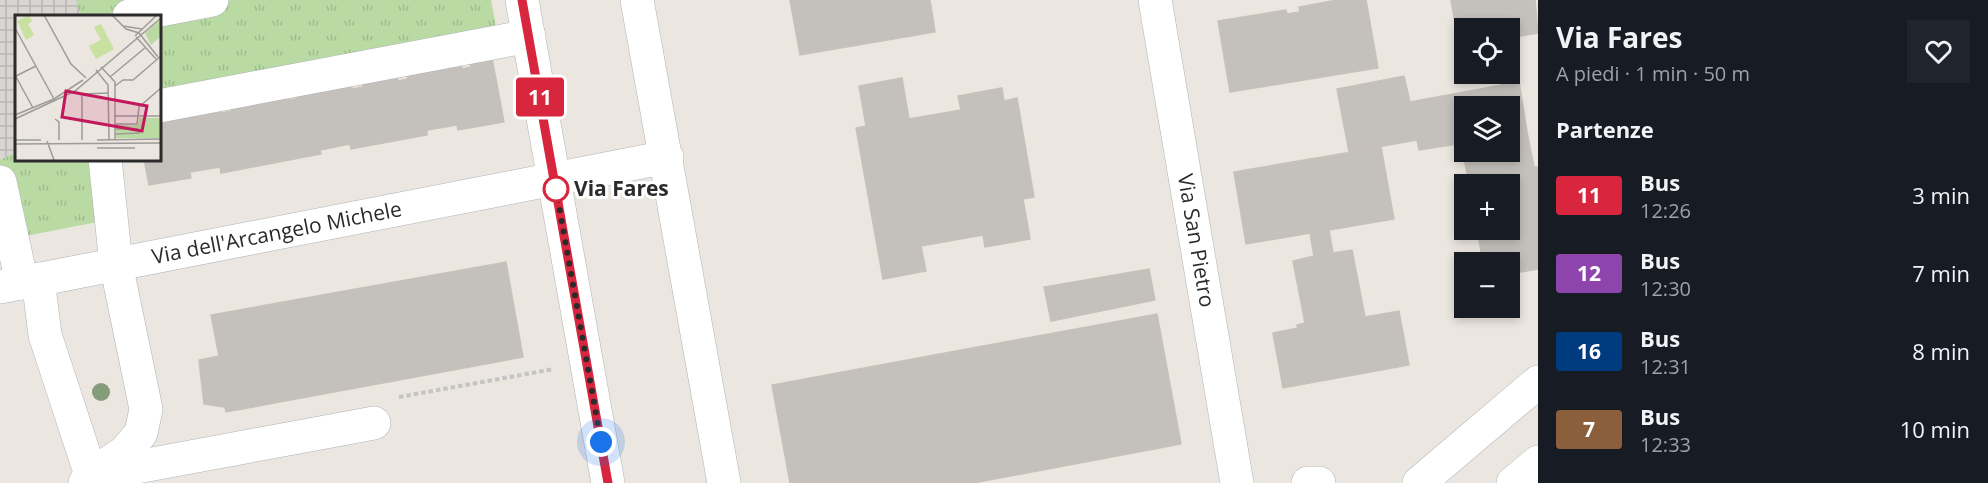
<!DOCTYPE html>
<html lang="it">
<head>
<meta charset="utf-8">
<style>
	:root { --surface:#171b24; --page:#20242c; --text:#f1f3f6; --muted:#9ea1a6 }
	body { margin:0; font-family:"Open Sans",sans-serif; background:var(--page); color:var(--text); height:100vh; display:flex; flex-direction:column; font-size:22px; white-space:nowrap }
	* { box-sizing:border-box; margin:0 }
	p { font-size:20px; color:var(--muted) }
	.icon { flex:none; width:33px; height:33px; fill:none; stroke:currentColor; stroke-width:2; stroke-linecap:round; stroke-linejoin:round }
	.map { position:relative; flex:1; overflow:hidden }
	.panel { display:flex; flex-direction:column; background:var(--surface); width:450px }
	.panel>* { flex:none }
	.badge { padding:0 12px; border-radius:4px; font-size:21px; line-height:39px }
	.fabs { position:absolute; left:1454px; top:18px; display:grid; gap:12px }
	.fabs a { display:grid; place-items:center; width:66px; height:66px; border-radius:0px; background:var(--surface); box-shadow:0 3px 9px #0003; font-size:30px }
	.you { position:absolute; width:30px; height:30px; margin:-15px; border:4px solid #fff; border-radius:50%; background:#1a73e8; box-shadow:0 0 0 9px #1a73e833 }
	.map>.badge { position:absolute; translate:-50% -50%; box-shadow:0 0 0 3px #fff }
	h2 { padding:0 18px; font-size:22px; line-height:54px }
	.round { display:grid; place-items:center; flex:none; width:63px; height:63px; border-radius:0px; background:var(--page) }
	.summary { display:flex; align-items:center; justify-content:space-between; height:102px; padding:0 18px }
	h1 { font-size:28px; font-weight:700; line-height:45px }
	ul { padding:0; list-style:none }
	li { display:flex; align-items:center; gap:18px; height:78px; padding:0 18px }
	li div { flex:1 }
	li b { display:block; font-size:22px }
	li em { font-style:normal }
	li .badge { min-width:66px; font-weight:700; text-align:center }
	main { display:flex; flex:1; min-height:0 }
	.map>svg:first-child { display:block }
	.grass { fill:url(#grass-tufts) }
	.plaza { fill:url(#plaza-grid) }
	.building { fill:#c4c0bb; stroke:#c7c1b9; stroke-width:1.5 }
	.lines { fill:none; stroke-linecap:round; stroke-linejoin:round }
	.pedestrian-casing { stroke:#b0b2ba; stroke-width:34 }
	.minor-casing { stroke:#b0b2ba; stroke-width:34 }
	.path { stroke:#c4c4c4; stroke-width:4; stroke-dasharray:4.5 3; stroke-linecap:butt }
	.pedestrian { stroke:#fff; stroke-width:33 }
	.minor { stroke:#fff; stroke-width:33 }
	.tree { fill:#869c79 }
	.line-casing { stroke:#fff; stroke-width:14 }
	.line { stroke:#d7263d; stroke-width:9 }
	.walk { stroke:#2b2b2b; stroke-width:6; stroke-dasharray:0 10.8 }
	.stop-dot { fill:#fff; stroke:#d7263d; stroke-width:3 }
	.labels { text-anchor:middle; stroke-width:6; stroke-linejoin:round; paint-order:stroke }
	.stop-label { font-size:21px; font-weight:bold; fill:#2b2b2b; stroke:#fff; text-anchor:start }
	.street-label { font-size:21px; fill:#2b2b2b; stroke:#fff }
	.inset-road { fill:none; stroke:#9e9b98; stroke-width:1.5 }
	.view { fill:#c2185b; fill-opacity:0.15; stroke:#c2185b; stroke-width:3 }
	.inset-edge { fill:none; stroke:#2b2b2b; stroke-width:3 }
</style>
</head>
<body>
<main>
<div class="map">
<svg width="1538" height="483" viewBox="0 0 1538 483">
	<defs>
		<pattern id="grass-tufts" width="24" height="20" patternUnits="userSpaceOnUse" patternTransform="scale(1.5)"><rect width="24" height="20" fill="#b9dba3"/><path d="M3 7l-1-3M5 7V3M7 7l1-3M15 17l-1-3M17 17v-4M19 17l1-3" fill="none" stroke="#9fbc8c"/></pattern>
		<pattern id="plaza-grid" width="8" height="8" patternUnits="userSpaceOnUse" patternTransform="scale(1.5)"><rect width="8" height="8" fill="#d8d5d2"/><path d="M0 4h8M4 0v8" fill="none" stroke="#bab7b4"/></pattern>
	</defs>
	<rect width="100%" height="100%" fill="#ebe6e0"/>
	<path class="grass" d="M0,0H491L497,32L159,91V16H16V159H94L97,222L0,241Z"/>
	<path class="plaza" d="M0,0H76L81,16H16V152L0,160Z"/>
	<path class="building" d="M790,0H930L935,32L800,55Z
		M1337,0H1366L1378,68L1230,92L1218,21L1286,10L1287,14L1300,12L1299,7Z
		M1451,0H1535L1538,33L1509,38V28H1464V46H1459Z
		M492,58L504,122L458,130L457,125L427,130V135L351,149L350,144L320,150L321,154L221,173L220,167L190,172L191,178L149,185L144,159H159V124L166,122L165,117L221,107V113L232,111L231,105L285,95L286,100L296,99L295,93L351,84L352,89L363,87L362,82L397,75L398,81L408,79L407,74L461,64L462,69L471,67L470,62Z
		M1404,76L1410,102L1519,82L1527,132L1509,135V106H1464V143L1419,150L1417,140L1349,152L1337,89Z
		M902,78L909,119L961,110L958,96L1002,88L1004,101L1017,98L1034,197L1023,199L1030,239L985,247L983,235L921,246L926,271L883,279L856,128L866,126L859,86Z
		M1527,132L1534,167H1538V269L1509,274V262H1483L1477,230H1509V184H1469L1461,143H1464V152H1509V135Z
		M1381,147L1394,219L1329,230L1333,253L1352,250L1365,317L1399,311L1409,365L1283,388L1273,333L1298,328L1297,325L1305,323L1293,261L1314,256L1310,233L1246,244L1234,172Z
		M506,262L523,357L226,412L225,407L204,404L199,360L219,356L211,315Z
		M1149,269L1155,300L1051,321L1044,287Z
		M1157,314L1181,444L973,483H790L772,385Z"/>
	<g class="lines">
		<defs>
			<path id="pedestrian" d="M129,16L212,0
				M0,182L22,283"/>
			<g id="minor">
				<path d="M522,0L608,483"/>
				<path d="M637,0L724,483"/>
				<path id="s1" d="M1155,0L1237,483"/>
				<path d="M159,106L529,36"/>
				<path d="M38,279L45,335L91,475"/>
				<path id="s2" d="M0,287L667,157"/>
				<path d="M99,474L374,423"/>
				<path d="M85,483L91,475L125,452L141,433L146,409L116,264L105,159"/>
				<path d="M1308,483H1319"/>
				<path d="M1419,483L1538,382"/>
				<path d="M1513,483L1538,462"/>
			</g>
		</defs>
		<use href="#pedestrian" class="pedestrian-casing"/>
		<use href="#minor" class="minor-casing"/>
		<path class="path" d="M399,397L554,369"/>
		<use href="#pedestrian" class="pedestrian"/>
		<use href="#minor" class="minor"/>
	</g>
	<circle class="tree" cx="101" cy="392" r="9"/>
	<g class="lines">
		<defs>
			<path id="line" d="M522,0L608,483"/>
		</defs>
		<use href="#line" class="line-casing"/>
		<use href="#line" class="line"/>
		<path class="walk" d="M556,189L601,442"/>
	</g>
	<circle class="stop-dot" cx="556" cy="189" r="12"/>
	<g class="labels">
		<g class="stop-label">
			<text x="574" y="196">Via Fares</text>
		</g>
		<g class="street-label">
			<text dy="7" stroke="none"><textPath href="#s2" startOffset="282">Via dell'Arcangelo Michele</textPath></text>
			<text dy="7" stroke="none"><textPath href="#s1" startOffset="244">Via San Pietro</textPath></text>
		</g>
	</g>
	<g transform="translate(15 15)">
		<rect width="146" height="146" fill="#ebe6e0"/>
		<path d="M145,5V22L136,30L130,18ZM124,103H145V123H101V110H123Z" fill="#b9dba3"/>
		<path d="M14,0L17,6L13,9L19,20L11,25L2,6ZM86,9L99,34L81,44L74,31L86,25L79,12Z" fill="#c8e1a0"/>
		<path class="inset-road" d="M29,0L56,49L71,63M97,0L111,14L124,18L143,42M108,11L127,14M0,13L39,84M120,21L142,0M121,22L141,44M86,52L100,67V125M81,55L93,70L94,125M0,60L18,93M1,61L21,51M95,62L131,32M100,71L108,65H118L146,41M66,79L94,78M0,100L39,84L68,65M99,101H146M0,104L60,76L146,3M40,104L44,107V125M100,109H122L124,92L146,73M100,114H123M100,119L125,118M0,125H26M67,125V79M82,125L146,124M32,126L39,145M0,129L146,128M82,133H120"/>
		<path class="view" d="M51,76L132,91L127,116L47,102Z"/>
		<rect width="146" height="146" class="inset-edge"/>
	</g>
</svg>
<div class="fabs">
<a><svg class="icon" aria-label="locate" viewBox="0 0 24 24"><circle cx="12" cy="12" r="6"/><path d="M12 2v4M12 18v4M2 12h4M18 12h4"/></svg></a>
<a><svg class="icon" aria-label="layers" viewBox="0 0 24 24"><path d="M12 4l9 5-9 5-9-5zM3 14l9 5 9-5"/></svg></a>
<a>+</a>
<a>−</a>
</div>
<div class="you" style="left:601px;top:442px"></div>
<b class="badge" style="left:540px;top:97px;background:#d7263d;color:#fff">11</b>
</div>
<section class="panel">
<div class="summary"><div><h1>Via Fares</h1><p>A piedi · 1 min · 50 m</p></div><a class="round"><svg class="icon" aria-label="heart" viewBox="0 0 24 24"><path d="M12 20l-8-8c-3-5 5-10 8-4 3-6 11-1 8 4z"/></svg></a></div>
<h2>Partenze</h2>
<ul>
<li><span class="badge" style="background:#d7263d;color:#fff">11</span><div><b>Bus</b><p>12:26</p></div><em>3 min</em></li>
<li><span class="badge" style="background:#8e44ad;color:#fff">12</span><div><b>Bus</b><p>12:30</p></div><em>7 min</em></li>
<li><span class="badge" style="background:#003b80;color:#fff">16</span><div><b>Bus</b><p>12:31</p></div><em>8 min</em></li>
<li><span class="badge" style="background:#8b5e3c;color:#fff">7</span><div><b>Bus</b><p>12:33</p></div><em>10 min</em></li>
</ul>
</section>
</main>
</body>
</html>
